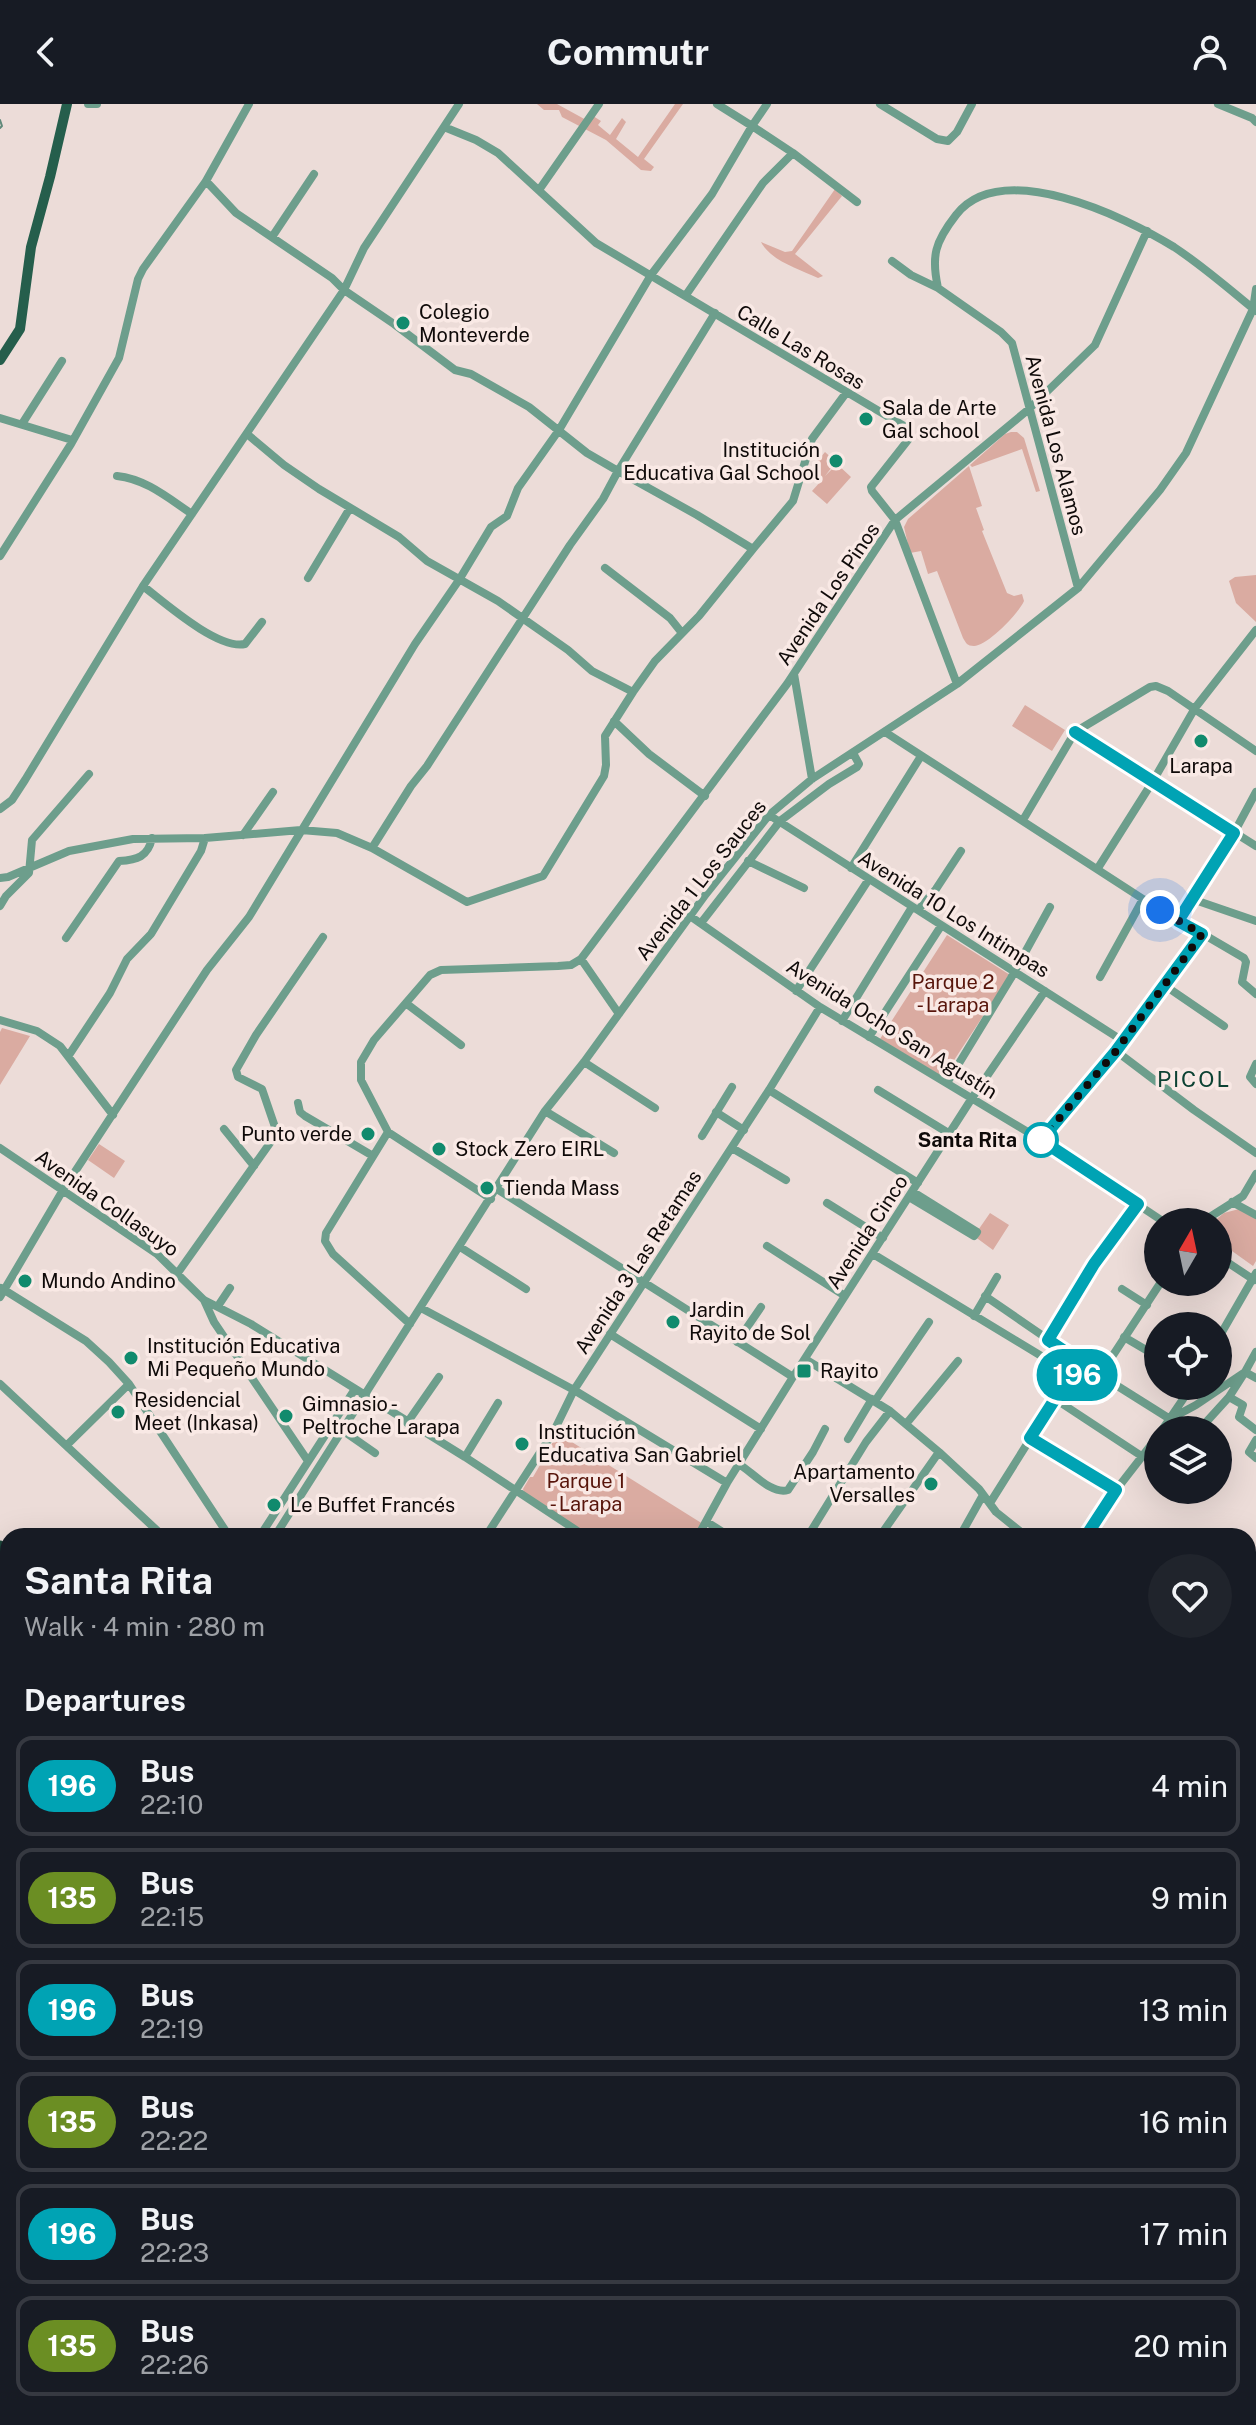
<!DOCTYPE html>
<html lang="en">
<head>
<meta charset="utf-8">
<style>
	:root { --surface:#171b24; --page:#20242c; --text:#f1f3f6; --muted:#9ea1a6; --line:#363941 }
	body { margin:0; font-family:"Public Sans",sans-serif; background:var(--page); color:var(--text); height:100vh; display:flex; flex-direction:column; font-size:30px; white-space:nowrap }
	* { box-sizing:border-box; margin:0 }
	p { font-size:26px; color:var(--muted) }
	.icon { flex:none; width:44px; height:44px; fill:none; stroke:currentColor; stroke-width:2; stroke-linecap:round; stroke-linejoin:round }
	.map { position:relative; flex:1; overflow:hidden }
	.side { position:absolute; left:0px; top:1424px; width:1256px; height:898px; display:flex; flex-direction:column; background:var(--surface); border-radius:24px 24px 0 0; box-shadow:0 8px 32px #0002 }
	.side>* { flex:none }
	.badge { padding:0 16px; border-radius:26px; font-size:28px; line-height:52px }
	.needle { width:52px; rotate:9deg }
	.tools { position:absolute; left:1144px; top:1104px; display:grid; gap:16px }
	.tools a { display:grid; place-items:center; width:88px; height:88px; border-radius:50%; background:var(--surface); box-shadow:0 8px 32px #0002; font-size:40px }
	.you { position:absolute; width:40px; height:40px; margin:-20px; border:6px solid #fff; border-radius:50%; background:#1a73e8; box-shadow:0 0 0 12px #1a73e833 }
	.map>.badge { position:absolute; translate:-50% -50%; box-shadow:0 0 0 4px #fff }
	h2 { padding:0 24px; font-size:30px; line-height:72px }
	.round { display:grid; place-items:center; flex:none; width:84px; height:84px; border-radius:42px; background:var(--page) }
	.summary { display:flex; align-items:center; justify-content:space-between; height:136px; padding:0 24px }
	h1 { font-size:38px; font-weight:700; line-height:60px }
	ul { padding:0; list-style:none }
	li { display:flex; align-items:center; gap:24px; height:100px; margin:0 16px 12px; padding:0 8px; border:4px solid var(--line); border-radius:16px }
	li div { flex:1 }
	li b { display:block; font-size:30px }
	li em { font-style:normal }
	li .badge { min-width:88px; font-weight:700; text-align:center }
	header { display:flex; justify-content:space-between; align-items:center; height:104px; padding:0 24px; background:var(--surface); font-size:36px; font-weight:700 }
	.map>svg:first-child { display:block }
	.green { fill:#daaba1 }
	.water { fill:#82bfaa; stroke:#60897a; stroke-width:2 }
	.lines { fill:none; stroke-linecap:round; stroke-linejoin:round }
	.stream { stroke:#60897a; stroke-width:2 }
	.river { stroke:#82bfaa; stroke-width:14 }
	.minor { stroke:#6d9e8c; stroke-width:8 }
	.major { stroke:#255e4c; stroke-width:10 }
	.highway { stroke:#1b4538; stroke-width:11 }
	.rail-casing { stroke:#5a514f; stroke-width:5 }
	.rail { stroke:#f9e9e5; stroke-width:2; stroke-dasharray:6; stroke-linecap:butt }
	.line-casing { stroke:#fff; stroke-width:18 }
	.line { stroke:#00a3b4; stroke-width:12 }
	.walk { stroke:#0f0a09; stroke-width:8; stroke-dasharray:0 14.4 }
	.poi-dot { fill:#118a6d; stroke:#f9e9e5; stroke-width:3 }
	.stop-dot { fill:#fff; stroke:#00a3b4; stroke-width:4 }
	.labels { text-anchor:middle; stroke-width:7; stroke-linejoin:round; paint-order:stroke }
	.poi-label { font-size:20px; fill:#0f0a09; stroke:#f9e9e5; text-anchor:start }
	.street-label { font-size:20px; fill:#0f0a09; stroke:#f9e9e5 }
	.park-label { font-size:20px; fill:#58150b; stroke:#f9e9e5 }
	.stop-label { font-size:20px; font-weight:bold; fill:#0f0a09; stroke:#f9e9e5; text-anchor:end }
	.neighbourhood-label { font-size:22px; letter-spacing:2px; fill:#0d4233; stroke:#f9e9e5 }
</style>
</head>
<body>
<header><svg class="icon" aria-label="back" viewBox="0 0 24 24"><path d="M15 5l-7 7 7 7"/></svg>Commutr<svg class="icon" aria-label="person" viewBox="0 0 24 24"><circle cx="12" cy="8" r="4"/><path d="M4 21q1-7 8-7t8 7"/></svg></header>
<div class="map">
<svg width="1256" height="2321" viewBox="0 0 1256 2321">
	<rect width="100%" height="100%" fill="#ecdcd8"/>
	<path class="green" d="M537,0H557L588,17L593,12L601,17L598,21L610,31L622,14L626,18L616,35L638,53L675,0H683L644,55L654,63L651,67L641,66L606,36L562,13L559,6H544Z
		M835,85L842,92L795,150L823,172L818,174C799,165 771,157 761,138L785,148L792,147Z
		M1011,328H1017L1024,334L1040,387L1036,388L1022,345L972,363L970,361L1005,330Z
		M825,348L836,358L825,372L837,360L851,373L827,400L812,387L821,377L809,367Z
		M969,362L982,402L976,404L984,426L982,427L1007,489L1014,492L1022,490L1024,497C1019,509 987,542 974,542C967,542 966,539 963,534L937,467L928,470L921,447L910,449L904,423L908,415Z
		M1256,471V518L1236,499L1229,477L1235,473Z
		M1025,601L1065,626L1052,647L1012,622Z
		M947,831L1010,871L943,973L880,935Z
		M2,924L30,932L0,981V928Z
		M99,1040L125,1057L114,1074L88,1056Z
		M1239,1105L1256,1115V1157L1253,1162L1218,1137V1118H1213L1224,1109Z
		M990,1109L1009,1121L993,1146L974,1132Z
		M559,1330L703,1420L695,1432H590L524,1389L523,1385L530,1373H533L540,1361V1356Z
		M944,2314H988L984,2321H951Z"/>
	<path class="water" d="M467,2314H503L509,2321H473Z"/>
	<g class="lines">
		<path class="stream" d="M0,16L2,22L0,24
			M208,2321L216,2314"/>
		<path class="river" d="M0,1620L8,1624
			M503,2314L509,2321"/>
		<path class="minor" d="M88,0H97
			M880,0L937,35L948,37L957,28L972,0
			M1218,0L1252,14L1256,18
			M444,23L476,36L498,49L596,139L904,322L909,331L908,336L871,383L872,387L895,416L957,580
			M793,49L857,98
			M206,77L236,109L332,174L344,186L394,220L455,266L471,270L529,303L587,349L618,367L715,209
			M539,86L599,0
			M272,133L314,70
			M892,157L911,171L938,184
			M686,191L763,79L793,49L752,22L767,0
			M0,314L72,336
			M22,320L62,257
			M117,372C146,375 168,394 192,410
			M753,445L793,397L812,335L846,289
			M0,452L71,340L119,254L138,175L143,165L206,77L249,0
			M605,464L670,514L682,529
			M308,474L350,404
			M143,482C165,499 218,546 245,540L262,518
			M1078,484L1012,239L1001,228L938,184C931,152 935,138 956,111C1001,53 1124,112 1174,143C1203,162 1229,185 1256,207
			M794,570L812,675
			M614,617L649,650L705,692
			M885,628L1143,795L1244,854L1246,858L1242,878L1256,890
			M1075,628L1256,742
			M0,705L12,696L25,676L143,482L344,186L364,144L459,0
			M769,711L1123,937
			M1023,716L1075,628L1150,583L1156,582L1168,587L1256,647
			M243,731L273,688
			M372,744L411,682L427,662L570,441L603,395L618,367L697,411L753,445L699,512L655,557L633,588
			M748,757L804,784
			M851,764L921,652
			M1098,764L1153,677L1195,604L1256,526
			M0,774L8,773L69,747L133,735L205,734L301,726L337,729L372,744L467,798L543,772L604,672L606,661L605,632L633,588L592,567L568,546L498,497L427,457L399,433L319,385L284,361L247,330
			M1192,795L1256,817
			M0,802L6,792L29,769L32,736L89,670
			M918,806L936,785L961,747
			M690,812L820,903L1041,1036L1164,1118
			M1178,817L1234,729L1256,688
			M701,819L780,717L829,680L857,663L859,660L853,649
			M66,834L119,757C137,756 148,753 152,734
			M581,855L619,910
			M1100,873L1143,795
			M1164,881L1224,922
			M796,887L869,775
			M407,900L461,941
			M0,916L37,927L60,942L113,1011
			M842,917L912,803
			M869,933L941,822
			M1116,947L1194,1006L1256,1049
			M69,951L110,889L127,855L151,830L201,747L205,734
			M584,958L655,1004
			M1256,960L1250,973L1256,980
			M947,979L1011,874L1050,803
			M769,986L918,1079
			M878,986L950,1030
			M298,999L300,1008L305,1012L373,1052
			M545,1007L614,1049
			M716,1008L744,1026
			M224,1025L254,1062
			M388,1028L326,1129L325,1137L333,1150L410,1220
			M702,1032L732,983
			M1041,1036L1116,947L1202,830
			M0,1044L157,1150L204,1196L251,1220L465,1353L585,1432
			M732,1044L786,1076
			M497,1085L793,1273
			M909,1093L974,1132L977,1128L913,1088
			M491,1095L388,1028L361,976V958L374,936L430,871L441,866L558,862L571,861L581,855L787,580L895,416L1029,305L1095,241L1147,127
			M1232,1098L1256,1111
			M827,1099L883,1134
			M1202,1118L1243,1092L1256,1070
			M767,1142L845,1192
			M460,1143L526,1185
			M873,1150L1071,1270L1100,1271L1161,1178
			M1218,1152L1254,1176
			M177,1170L270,1039L275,1023L262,985L238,973L236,966L256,931L323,833
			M1,1184L86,1237L109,1258L129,1280L229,1432
			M1122,1185L1147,1201
			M985,1192L1100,1271L1170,1315L1196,1301L1245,1268L1256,1248
			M0,1193L63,1086L207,866L249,813L415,540L459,476L491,423L507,412L518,384L559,326L651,171L712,90L752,22L717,0
			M204,1196L214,1218L308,1357
			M218,1202L230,1184
			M421,1204L574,1286L727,1379
			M974,1212L997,1173
			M610,1230L761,1325
			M1124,1233L1158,1253
			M1218,1235L1256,1169
			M1048,1236L1094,1160L1138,1100
			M737,1238L761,1203
			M805,1255L890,1307L939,1348L979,1385L996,1408L1026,1432
			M0,1280L163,1432
			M1229,1293L1243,1301L1239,1313L1256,1326
			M1055,1295L1143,1353L1158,1349
			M875,1297L929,1218
			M407,1319L439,1273
			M906,1320L958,1257
			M342,1326L375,1349
			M1162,1326L1192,1282
			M1199,1326L1229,1293L1245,1268L1256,1274
			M1030,1334L1116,1386
			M848,1335L872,1295
			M1256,1336L1249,1348L1256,1354
			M67,1341L129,1280
			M465,1353L498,1299
			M739,1360C753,1369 772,1391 788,1386L813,1348L825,1325
			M990,1399L1071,1270
			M707,1418L729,1432
			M260,1432L355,1285
			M275,1432L545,1007L584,958L706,790L769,711L812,675L957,580L1078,484L1160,386L1186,349L1253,205L1256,185
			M486,1432L554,1327L574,1286L769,986L820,903
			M698,1432L727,1379L793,1273L972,994L1045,887
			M808,1432L866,1338L890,1307
			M880,1432L939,1348
			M960,1432L983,1391
			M1086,1432L1116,1386L1158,1332
			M0,1564L8,1555
			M1248,1587L1256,1593
			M0,1649L8,1654
			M0,1682L8,1674
			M1248,1888L1256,1875
			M0,1926L8,1917
			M1256,1933V1939
			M0,2009L8,2016
			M1248,2051L1256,2039
			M1248,2084L1256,2071
			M0,2120L8,2121
			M1248,2181L1256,2168
			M0,2191L5,2160
			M1248,2290L1256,2295
			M0,2302L8,2304
			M52,2314L74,2321
			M368,2314L379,2321
			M437,2314L446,2321
			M456,2314L459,2321
			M634,2314L643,2321
			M1103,2315L1104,2314
			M140,2321L141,2314
			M201,2321L209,2314
			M279,2321L283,2314
			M588,2321L594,2314
			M1048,2321L1052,2314
			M1156,2321L1161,2314
			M1243,2321L1256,2304"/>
		<path class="major" d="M0,256L20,225L31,143L50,73L67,0
			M0,1765L8,1773
			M0,1777L8,1786
			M0,1793L8,1801
			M0,1809L8,1813
			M515,2314L522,2321
			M528,2314L535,2321"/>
		<path class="highway" d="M0,1442L8,1449
			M0,1475L8,1483
			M0,2128L8,2130
			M0,2138L8,2140
			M408,2314L419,2321
			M860,2314L867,2321
			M900,2314L907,2321"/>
		<defs>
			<path id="rail" d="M0,2147L8,2149
				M391,2314L401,2321"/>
		</defs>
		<use href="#rail" class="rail-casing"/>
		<use href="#rail" class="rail"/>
	</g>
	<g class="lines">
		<defs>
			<path id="line" d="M1075,628L1234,729L1178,817L1202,830L1116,947L1041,1036L1138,1100L1094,1160L1048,1236L1100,1271L1071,1270L1030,1334L1116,1386L1086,1432"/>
		</defs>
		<use href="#line" class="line-casing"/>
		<use href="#line" class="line"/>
		<path class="walk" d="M1041,1036L1116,947L1202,830L1160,806"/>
	</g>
	<g class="poi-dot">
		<circle cx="403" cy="219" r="8"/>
		<circle cx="866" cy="315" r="8"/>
		<circle cx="836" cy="357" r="8"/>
		<circle cx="1201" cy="637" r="8"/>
		<circle cx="368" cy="1030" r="8"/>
		<circle cx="439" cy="1045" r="8"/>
		<circle cx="487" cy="1084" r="8"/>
		<circle cx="25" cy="1177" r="8"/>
		<circle cx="673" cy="1218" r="8"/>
		<circle cx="131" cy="1254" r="8"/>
		<rect x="796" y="1259" width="16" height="16" rx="4"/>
		<circle cx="118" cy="1308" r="8"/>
		<circle cx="286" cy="1312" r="8"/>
		<circle cx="522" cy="1340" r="8"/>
		<circle cx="931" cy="1380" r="8"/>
		<circle cx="274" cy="1401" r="8"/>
	</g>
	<circle class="stop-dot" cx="1041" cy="1036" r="16"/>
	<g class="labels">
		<g class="poi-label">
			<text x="419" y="215">Colegio<tspan x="419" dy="23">Monteverde</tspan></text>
			<text x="882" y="311">Sala de Arte<tspan x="882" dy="23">Gal school</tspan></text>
			<text x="820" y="353" text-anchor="end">Institución<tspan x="820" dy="23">Educativa Gal School</tspan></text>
			<text x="1201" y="669" text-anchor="middle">Larapa</text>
			<text x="352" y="1037" text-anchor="end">Punto verde</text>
			<text x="455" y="1052">Stock Zero EIRL</text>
			<text x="503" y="1091">Tienda Mass</text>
			<text x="41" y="1184">Mundo Andino</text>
			<text x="689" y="1213">Jardin<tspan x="689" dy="23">Rayito de Sol</tspan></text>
			<text x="147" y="1249">Institución Educativa<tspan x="147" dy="23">Mi Pequeño Mundo</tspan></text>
			<text x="820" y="1274">Rayito</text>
			<text x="134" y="1303">Residencial<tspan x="134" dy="23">Meet (Inkasa)</tspan></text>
			<text x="302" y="1307">Gimnasio -<tspan x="302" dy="23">Peltroche Larapa</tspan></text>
			<text x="538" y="1335">Institución<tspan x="538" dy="23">Educativa San Gabriel</tspan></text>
			<text x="915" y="1375" text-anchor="end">Apartamento<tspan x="915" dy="23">Versalles</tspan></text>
			<text x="290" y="1408">Le Buffet Francés</text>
		</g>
		<g class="street-label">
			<text transform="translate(801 243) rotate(31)" y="7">Calle Las Rosas</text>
			<text transform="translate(1056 341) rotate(75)" y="7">Avenida Los Alamos</text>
			<text transform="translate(828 490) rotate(-56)" y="7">Avenida Los Pinos</text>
			<text transform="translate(701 776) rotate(-52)" y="7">Avenida 1 Los Sauces</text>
			<text transform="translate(954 810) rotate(32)" y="7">Avenida 10 Los Intimpas</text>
			<text transform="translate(892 925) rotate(32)" y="7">Avenida Ocho San Agustín</text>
			<text transform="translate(107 1099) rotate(35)" y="7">Avenida Collasuyo</text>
			<text transform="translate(867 1128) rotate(-57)" y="7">Avenida Cinco</text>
			<text transform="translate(638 1158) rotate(-57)" y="7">Avenida 3 Las Retamas</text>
		</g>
		<g class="park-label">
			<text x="953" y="885">Parque 2<tspan x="953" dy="23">- Larapa</tspan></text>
			<text x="586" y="1384">Parque 1<tspan x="586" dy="23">- Larapa</tspan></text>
		</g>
		<g class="stop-label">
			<text x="1017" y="1043">Santa Rita</text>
		</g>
		<g class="neighbourhood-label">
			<text x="1194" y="983">PICOL</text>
		</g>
	</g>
</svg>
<div class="tools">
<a><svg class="needle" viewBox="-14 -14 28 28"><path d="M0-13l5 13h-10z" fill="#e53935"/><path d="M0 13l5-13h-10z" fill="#9ea1a6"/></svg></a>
<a><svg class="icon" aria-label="locate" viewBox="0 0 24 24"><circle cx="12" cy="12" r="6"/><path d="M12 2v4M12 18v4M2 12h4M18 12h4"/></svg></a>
<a><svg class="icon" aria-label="layers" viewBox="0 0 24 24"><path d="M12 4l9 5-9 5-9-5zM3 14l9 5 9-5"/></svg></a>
</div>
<div class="you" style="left:1160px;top:806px"></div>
<b class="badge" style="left:1077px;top:1271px;background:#00a3b4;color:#fff">196</b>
<section class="side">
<div class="summary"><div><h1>Santa Rita</h1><p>Walk · 4 min · 280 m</p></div><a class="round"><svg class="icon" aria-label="heart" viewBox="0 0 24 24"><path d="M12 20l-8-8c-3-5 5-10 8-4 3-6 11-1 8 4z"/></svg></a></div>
<h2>Departures</h2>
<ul>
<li><span class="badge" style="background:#00a3b4;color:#fff">196</span><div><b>Bus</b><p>22:10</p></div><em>4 min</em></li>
<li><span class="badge" style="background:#6b8e23;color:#fff">135</span><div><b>Bus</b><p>22:15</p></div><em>9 min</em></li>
<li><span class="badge" style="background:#00a3b4;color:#fff">196</span><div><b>Bus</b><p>22:19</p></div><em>13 min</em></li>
<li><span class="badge" style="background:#6b8e23;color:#fff">135</span><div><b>Bus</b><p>22:22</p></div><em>16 min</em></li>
<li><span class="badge" style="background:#00a3b4;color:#fff">196</span><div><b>Bus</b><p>22:23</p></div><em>17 min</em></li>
<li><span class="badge" style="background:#6b8e23;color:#fff">135</span><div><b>Bus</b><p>22:26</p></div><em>20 min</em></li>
</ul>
</section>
</div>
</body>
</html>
